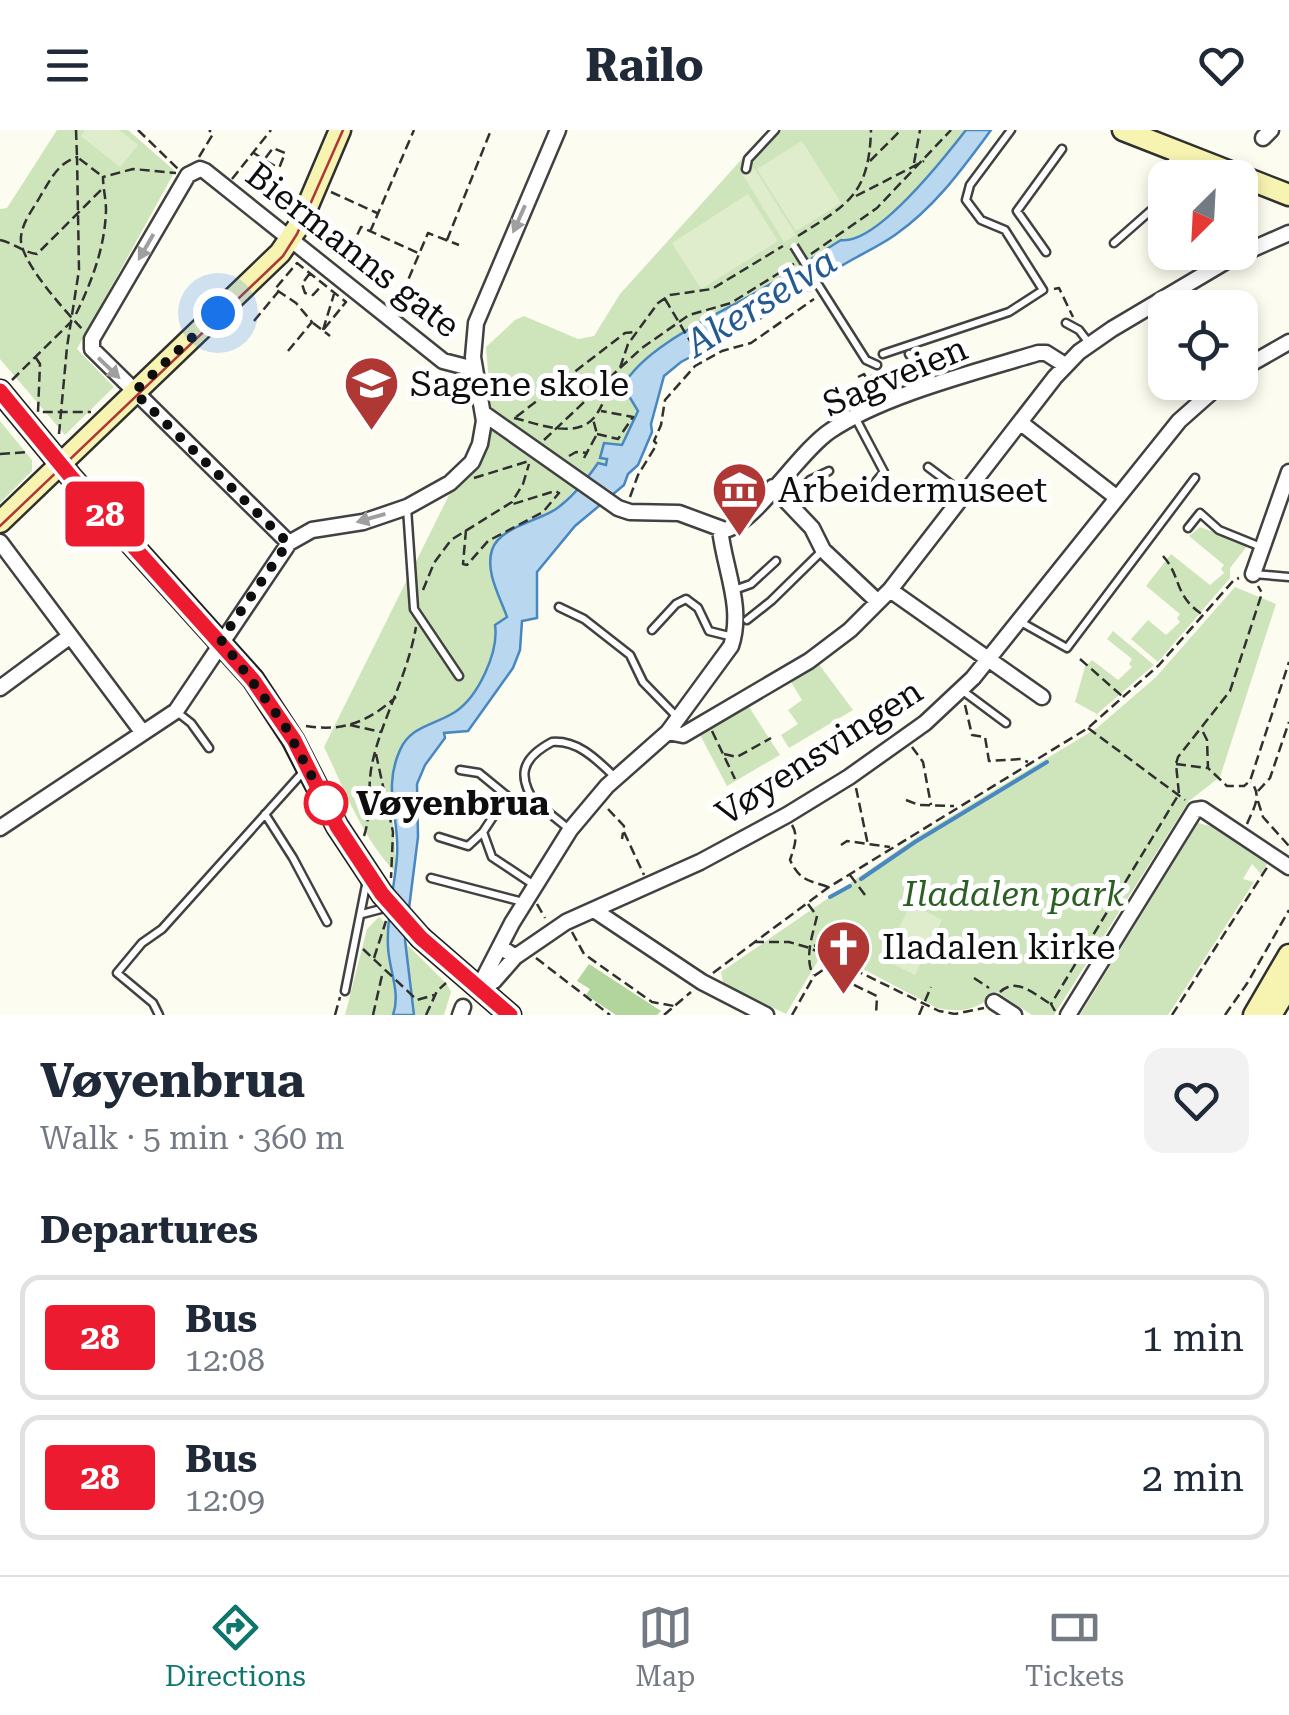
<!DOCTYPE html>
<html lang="en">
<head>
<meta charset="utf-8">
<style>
	:root { --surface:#fff; --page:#f2f2f3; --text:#1f2937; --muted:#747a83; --line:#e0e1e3; --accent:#0f766e }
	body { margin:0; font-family:"Roboto Serif",serif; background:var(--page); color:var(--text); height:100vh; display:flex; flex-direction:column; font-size:38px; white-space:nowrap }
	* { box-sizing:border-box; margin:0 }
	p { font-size:32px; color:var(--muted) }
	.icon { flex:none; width:55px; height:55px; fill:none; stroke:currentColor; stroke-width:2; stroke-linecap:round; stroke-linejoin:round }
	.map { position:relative; height:885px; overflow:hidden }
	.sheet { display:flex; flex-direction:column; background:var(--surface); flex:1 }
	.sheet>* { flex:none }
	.badge { padding:0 20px; border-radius:8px; font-size:35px; line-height:65px }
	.needle { width:65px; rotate:204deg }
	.tools { position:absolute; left:1148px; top:30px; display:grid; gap:20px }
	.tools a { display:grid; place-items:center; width:110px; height:110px; border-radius:20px; background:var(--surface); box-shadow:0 5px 15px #0003; font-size:50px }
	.you { position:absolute; width:50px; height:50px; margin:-25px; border:8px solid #fff; border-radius:50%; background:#1a73e8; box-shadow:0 0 0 15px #1a73e833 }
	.map>.badge { position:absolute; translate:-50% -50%; box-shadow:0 0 0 5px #fff }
	h2 { padding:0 40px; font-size:38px; line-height:90px }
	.round { display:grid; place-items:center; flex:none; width:105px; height:105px; border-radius:20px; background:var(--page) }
	.summary { display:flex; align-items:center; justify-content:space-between; height:170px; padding:0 40px }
	h1 { font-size:48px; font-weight:700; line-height:75px }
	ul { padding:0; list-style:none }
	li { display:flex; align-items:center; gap:30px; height:125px; margin:0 20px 15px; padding:0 20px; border:5px solid var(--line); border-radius:20px }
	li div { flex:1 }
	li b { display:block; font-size:38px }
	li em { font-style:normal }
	li .badge { min-width:110px; font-weight:700; text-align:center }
	header { display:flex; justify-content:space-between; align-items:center; height:130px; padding:0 40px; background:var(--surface); font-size:45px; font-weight:700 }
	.menu { display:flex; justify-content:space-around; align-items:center; height:140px; border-top:2px solid var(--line); background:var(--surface); font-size:28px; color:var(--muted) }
	.menu a { display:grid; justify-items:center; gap:5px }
	.menu .on { color:var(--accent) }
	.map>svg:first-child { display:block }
	.green { fill:#cee5bc }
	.forest { fill:#b2d49d }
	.pitch { fill:#e0edcd }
	.water { fill:#b9d8f0; stroke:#4887bf; stroke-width:2.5 }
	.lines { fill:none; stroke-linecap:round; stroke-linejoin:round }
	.stream { stroke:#4887bf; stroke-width:4 }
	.lane-casing { stroke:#414141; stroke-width:11 }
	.street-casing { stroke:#414141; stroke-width:19 }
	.secondary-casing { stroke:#303030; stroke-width:25 }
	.primary-casing { stroke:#1f1f1f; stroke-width:25 }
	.path { stroke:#303030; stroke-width:2.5; stroke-dasharray:10 5; stroke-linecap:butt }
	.lane { stroke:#fff; stroke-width:6 }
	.street { stroke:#fff; stroke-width:14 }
	.secondary { stroke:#f7f4b1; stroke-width:20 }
	.primary { stroke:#ead673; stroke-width:20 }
	.tram { stroke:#af3734; stroke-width:2.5 }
	.lane-bridge-casing { stroke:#414141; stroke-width:11; stroke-linecap:butt }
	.primary-bridge-casing { stroke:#1f1f1f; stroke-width:25; stroke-linecap:butt }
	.lane-bridge { stroke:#fff; stroke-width:6 }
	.primary-bridge { stroke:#ead673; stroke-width:20 }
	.oneway { fill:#9f9f9f }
	.line-casing { stroke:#fff; stroke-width:22 }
	.line { stroke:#ed1b2f; stroke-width:15 }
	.walk { stroke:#0e0e0e; stroke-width:10; stroke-dasharray:0 18 }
	.stop-dot { fill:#fff; stroke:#ed1b2f; stroke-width:5 }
	.labels { text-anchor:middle; stroke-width:10; stroke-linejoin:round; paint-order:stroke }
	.street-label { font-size:35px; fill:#0e0e0e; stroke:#fff }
	.poi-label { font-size:35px; fill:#0e0e0e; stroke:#fff; text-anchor:start }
	.stop-label { font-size:35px; font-weight:bold; fill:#0e0e0e; stroke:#fff; text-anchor:start }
	.park-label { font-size:35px; font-style:italic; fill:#2c5f24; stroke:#fff }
	.water-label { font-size:38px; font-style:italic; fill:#235a93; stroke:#fff }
</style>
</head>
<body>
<header><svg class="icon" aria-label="menu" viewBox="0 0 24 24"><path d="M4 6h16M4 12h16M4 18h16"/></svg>Railo<svg class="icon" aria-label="heart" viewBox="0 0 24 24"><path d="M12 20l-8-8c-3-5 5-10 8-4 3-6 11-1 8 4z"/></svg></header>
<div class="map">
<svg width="1289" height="885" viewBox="0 0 1289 885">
	<rect width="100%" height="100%" fill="#fdfcf0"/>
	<path class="green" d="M57,0H128L175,41L77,219L114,257L65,305L0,229V79L7,78Z
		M768,0H966C945,27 876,115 841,110C813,128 785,147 755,163C710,189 654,211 623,256L638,281L622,316L608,328L606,335H597L558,378L502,406L500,469L507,487C496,504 495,520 488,538C483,550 471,566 462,576C438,602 407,588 395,635C385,670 398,706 395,742C362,707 345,661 324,617L449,365C458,356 471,347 478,337C501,304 488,255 486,217L515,190L524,186L578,209L594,206L620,164Z
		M0,291L32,330V341L0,373Z
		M1200,397L1248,415L1230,438V448L1158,532L1131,509L1148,490L1166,505L1180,492L1177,488L1180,484L1146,456L1171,424L1210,455L1224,443L1221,439L1224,435L1189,406Z
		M1235,457L1276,474L1220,647L1189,671L1054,885H1032L997,862C977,880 963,883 937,878L825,819L786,884L723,853L721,842L917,707L1097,598L1156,547Z
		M1113,501L1154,535L1097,584L1075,572L1085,537L1092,530L1118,550L1132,537L1129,534L1132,529L1107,509Z
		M818,533L853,580L789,618L781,605L798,594L788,580L802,570L791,552Z
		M749,577L780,625L727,656L700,605Z
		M1198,693L1214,697L1267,734L1261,744L1252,734L1243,749L1254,752L1168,885H1080Z
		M379,787L447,854L451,862L444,885H345L367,799Z"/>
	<path class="forest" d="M589,834L661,881L657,885H616L586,865L590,859L577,851Z"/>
	<path class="pitch" d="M85,0H119L138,15L120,37L81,6Z
		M802,11L841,73L796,101L757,39Z
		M754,38L796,105L784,112L743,45Z
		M748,64L778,111L701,159L672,113Z
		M911,774L942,790L915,845L883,829Z"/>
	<path class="water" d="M966,0H991C962,39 936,76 895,105C868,124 831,136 810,161L799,159L756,192L681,232L664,246L651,294L652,302L638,335L628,344L624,355L575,396L537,442V488L522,491L520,520L513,538L468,601L444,603L445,608L425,635L417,654L418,707L405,810L414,885H393C401,863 389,840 388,817C386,787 395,756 397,726C400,687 382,660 400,620C410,596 435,595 455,582C478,567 499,522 495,495L507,487C500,467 485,442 492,420C499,397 539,391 556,379C573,367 587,349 598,333L606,335L607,329L600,328L604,313L622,315L638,281L623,256C646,214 722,183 762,159C789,144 815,126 841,110C876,115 945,27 966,0Z"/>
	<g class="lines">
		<path class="stream" d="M861,749L915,712L1047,632
			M830,767L850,756"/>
		<defs>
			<path id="lane" d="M1176,22L1172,31L1178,39
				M746,39L748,29L775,0
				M1114,113L1165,68
				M1046,122L1017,81L1062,19
				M819,156L866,230L877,235
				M1066,193L1079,200L1089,213
				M883,224L1009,182L1043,160L1005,100L981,90L966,70L970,55L1011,0
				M909,224L930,257
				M856,289L884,342L863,367
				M928,337L964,364
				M789,372L810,350L829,341
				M407,378L414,479L459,546
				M1188,398L1200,383L1219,400L1261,417
				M1254,444L1289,447
				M734,460L751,454L776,431
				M559,477L584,489L630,525L643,552L678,588
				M747,490L771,471L823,420
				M1019,491L1067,518L1195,348
				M652,500L676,474L686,469L698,478L709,501L733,507
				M963,561L1006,593
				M177,582L191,593L209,618
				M460,640L479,643L512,670L543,678L569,699
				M537,676C517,647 520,629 552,612C579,610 598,631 616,648
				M265,684L293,728L327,792
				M483,702L492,727L534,755
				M439,707L468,716L483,702L506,667
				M431,748L523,772
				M362,784L381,779
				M345,861L367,750
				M159,885L153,873L117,843L142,813L162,799L304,641"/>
			<path id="street" d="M1263,8L1271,0
				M1240,240L1289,212
				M483,283L618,378L630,382L679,383L725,400C755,393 799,322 830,301C883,265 976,242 1038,223H1046L1065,235
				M1021,293L1116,367
				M773,357L812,398L823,420L878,472
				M0,412L143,603
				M289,413L92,219V209L188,45L200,39L205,41L443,231L474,239
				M1253,444L1289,342
				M890,460L1042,567
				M0,558L69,507
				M668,602L683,605L809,531L850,500L890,460L1055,247L1079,222L1112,199L1230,129L1289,103
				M0,698L176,581L289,413L312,400L363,392L407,377L450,353L472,332L480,314L484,291L473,227L476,193L558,0
				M594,780L702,852L766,885
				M501,817L515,827L566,792L700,732L787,685L849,647L925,593L973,548L1179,291L1223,252
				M478,859L512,793L570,700L607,656L668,602L731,516C744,477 724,438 720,399
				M478,859L494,851L515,827
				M994,872L1014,885
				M460,885L463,877
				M1068,885L1195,680L1202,679L1289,737"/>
			<path id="secondary" d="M1123,0L1289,65
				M0,392L280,123L300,94L340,0
				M1254,885L1289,825
				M1271,885L1289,855"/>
			<path id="primary" d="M0,261L71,347L253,549L293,610L337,696L382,764
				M421,808L510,885"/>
		</defs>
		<use href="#lane" class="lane-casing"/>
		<use href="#street" class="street-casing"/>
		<use href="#secondary" class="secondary-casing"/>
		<use href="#primary" class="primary-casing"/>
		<path class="path" d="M76,0L77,27L102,46
			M138,0L178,39
			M254,23L264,30L273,18L285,23L278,41
			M199,27L213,4L209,0
			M266,31L279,38
			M870,31L901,0
			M914,33L920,0
			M232,49L271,0
			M331,62L377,83
			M856,66L924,31
			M370,102L414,0
			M798,106C848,74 869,65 871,0
			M0,110C14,113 22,122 37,124L102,59
			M447,110L491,0
			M351,118L361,97L418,123
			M811,124L877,78L951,0
			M310,143L302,154L305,163L313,165L322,155
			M1054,159L1059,158L1073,187
			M665,169L702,231
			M397,176L428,103L459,115
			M76,184C92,151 105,117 106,80C106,69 103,58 103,47L133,39L176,43
			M254,191L278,162
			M313,193L330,206
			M324,199L346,172
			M323,200L334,164
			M288,221L312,192L296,173L275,159L297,133L346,172L341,178
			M36,228L40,234L38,282H91
			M620,238L642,218L689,185L731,173L795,133
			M858,247L864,244L867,249L873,245
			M12,250L72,191
			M516,287L625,203L634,202
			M514,288C539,294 581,312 598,282C605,271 609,257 615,245
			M59,304L67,217L79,140L77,27C58,33 51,49 41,65C34,78 22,92 21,107C18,130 67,183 84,201
			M597,304L618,309L633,287L601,281
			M544,310L620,238L628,214L658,173L670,165L712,159L783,116
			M0,324L28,322
			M569,326L576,322L588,323
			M584,328L597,304L593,289
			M474,348L529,331
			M630,367L638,345L657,314L654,311L661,295L665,270L695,236L722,221L751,213L814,169
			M466,400L463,434L467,435L488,411L543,382L559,363L555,361L513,374
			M1163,426C1182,447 1173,465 1203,485
			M423,460L434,433L451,410L512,372L523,354L529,334
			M1080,529L1122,566
			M965,575L972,605L985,607L989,631L1021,629L1028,632
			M350,595L381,602
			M306,596C343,602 368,592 396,567
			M1088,598L1185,670
			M712,601L735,649
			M1203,602L1207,610L1208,638L1227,656H1244L1250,651L1289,532
			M912,617L923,632L931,675
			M376,624L393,702L391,748
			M724,624L737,627L771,608
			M1176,634L1207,638
			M856,658L868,715
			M1258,661L1270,648L1289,592
			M906,670L919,675L954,676
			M1258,671L1263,687L1289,716
			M608,679L624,696L622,709
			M1247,694C1253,679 1263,666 1251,652
			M792,695C799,706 794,718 790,730C800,751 808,750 828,757
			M624,702L644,745
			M364,706C372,683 367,658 372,634C382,588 407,548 416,497
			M841,715L847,711L890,717
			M850,745L865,765
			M537,774L545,788
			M808,774L817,786C813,804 804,827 813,845
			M572,802L584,824L652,872L674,876
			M754,812H789L810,818L939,881L955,884L984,878
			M814,816L851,805
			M363,819L417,870L434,865
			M374,828L386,791
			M536,828L610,885
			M713,843L829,757L1088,598L1159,535L1234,450L1239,448
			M974,848L989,858
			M1000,862C1016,847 1033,863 1049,873
			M1055,881L1051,874L1179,664L1176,634L1178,627L1230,561L1262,463L1258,456
			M335,885L340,867
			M373,885L383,841
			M426,885L437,861L446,853
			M664,885L691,862
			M792,885L814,846L823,840L877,866L876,885
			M919,885L931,857
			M1172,885L1268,736
			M1225,885L1248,852L1289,780"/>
		<use href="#lane" class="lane"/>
		<use href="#street" class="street"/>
		<use href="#secondary" class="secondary"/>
		<use href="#primary" class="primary"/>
		<path class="tram" d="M0,396L283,126L297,104L343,0"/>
		<defs>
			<path id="lane-bridge" d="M794,116L819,156"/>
			<path id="primary-bridge" d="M382,764L421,808"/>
		</defs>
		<use href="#lane-bridge" class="lane-bridge-casing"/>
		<use href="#primary-bridge" class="primary-bridge-casing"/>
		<use href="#lane-bridge" class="lane-bridge"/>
		<use href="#primary-bridge" class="primary-bridge"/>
	</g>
	<defs><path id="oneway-solid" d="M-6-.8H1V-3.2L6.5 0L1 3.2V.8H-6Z" transform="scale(2.5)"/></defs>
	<g class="oneway">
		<use href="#oneway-solid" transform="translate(519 89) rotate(114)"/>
		<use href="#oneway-solid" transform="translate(146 117) rotate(120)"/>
		<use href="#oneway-solid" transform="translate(109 238) rotate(44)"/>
		<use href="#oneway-solid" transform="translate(371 388) rotate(164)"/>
	</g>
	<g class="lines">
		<defs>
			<path id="line" d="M0,261L71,347L253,550L294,610L337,696L382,764L421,808L510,885"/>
		</defs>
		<use href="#line" class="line-casing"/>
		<use href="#line" class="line"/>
		<path class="walk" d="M218,183L134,262L288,413L221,510L284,594L326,673"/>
	</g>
	<defs>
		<symbol id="school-pin" viewBox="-11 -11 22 30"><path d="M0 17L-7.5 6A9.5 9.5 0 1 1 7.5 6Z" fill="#af3734" stroke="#fff"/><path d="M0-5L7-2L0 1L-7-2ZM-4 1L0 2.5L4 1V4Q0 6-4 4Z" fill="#fff"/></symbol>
		<symbol id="museum-pin" viewBox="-11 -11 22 30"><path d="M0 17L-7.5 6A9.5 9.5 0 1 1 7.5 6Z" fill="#af3734" stroke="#fff"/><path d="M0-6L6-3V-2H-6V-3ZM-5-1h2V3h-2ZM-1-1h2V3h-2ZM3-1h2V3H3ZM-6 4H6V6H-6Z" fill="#fff"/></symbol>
		<symbol id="church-pin" viewBox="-11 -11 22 30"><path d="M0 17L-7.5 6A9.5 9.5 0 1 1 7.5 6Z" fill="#af3734" stroke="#fff"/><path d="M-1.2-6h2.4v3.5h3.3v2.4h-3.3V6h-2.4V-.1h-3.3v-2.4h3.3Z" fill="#fff"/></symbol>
	</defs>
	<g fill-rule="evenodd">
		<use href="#school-pin" x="340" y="222" width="63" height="86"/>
		<use href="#museum-pin" x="708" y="328" width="63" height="86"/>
		<use href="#church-pin" x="812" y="786" width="63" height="86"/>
	</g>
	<circle class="stop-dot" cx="326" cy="673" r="20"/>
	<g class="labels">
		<g class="street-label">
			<text transform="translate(353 120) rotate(38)" y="12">Biermanns gate</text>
			<text transform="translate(895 246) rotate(-23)" y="12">Sagveien</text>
			<text transform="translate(819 622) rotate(-33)" y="12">Vøyensvingen</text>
		</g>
		<g class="poi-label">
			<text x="410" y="266">Sagene skole</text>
			<text x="778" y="372">Arbeidermuseet</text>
			<text x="882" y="829">Iladalen kirke</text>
		</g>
		<g class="stop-label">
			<text x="356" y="685">Vøyenbrua</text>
		</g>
		<g class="park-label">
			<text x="1014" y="776">Iladalen park</text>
		</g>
		<g class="water-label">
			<text transform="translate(761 172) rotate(-32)" y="13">Akerselva</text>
		</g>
	</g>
</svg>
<div class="tools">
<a><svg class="needle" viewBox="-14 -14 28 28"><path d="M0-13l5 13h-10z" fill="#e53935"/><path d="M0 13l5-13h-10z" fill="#747a83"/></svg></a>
<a><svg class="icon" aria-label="locate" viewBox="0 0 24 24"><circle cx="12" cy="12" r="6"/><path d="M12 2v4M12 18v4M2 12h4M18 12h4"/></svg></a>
</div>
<div class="you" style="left:218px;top:183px"></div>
<b class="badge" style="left:105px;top:384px;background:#ed1b2f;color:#fff">28</b>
</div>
<section class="sheet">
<div class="summary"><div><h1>Vøyenbrua</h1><p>Walk · 5 min · 360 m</p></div><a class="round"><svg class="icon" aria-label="heart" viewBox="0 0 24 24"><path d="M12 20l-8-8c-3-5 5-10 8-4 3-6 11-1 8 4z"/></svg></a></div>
<h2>Departures</h2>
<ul>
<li><span class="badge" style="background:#ed1b2f;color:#fff">28</span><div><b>Bus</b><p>12:08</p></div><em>1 min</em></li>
<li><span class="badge" style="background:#ed1b2f;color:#fff">28</span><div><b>Bus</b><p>12:09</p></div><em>2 min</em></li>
</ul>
</section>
<nav class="menu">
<a class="on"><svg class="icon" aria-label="directions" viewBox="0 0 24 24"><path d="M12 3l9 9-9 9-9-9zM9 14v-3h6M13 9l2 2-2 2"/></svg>Directions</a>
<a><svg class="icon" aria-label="map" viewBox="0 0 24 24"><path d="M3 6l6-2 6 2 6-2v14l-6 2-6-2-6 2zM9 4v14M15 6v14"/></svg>Map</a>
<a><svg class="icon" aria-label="tickets" viewBox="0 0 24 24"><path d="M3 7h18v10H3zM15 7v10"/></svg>Tickets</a>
</nav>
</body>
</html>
